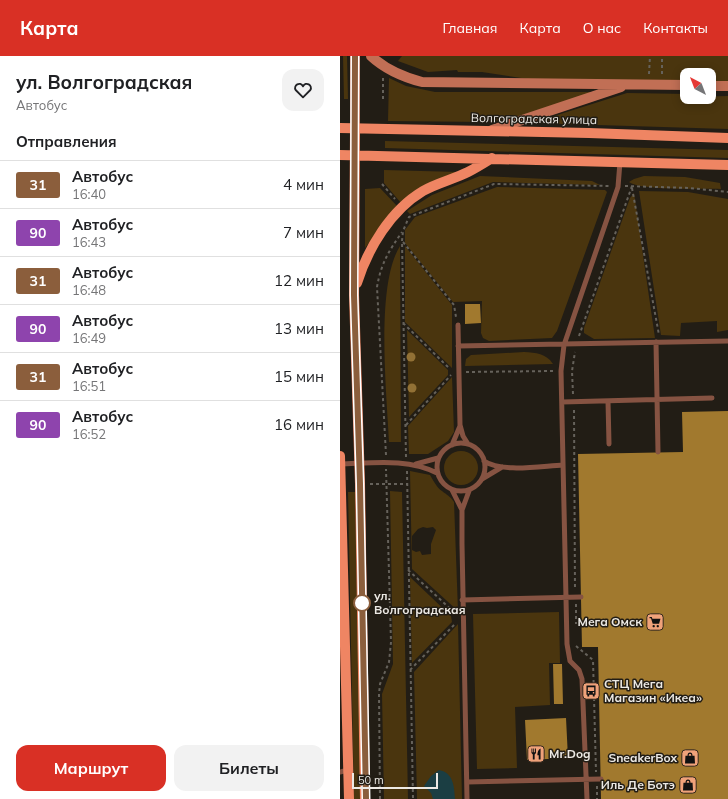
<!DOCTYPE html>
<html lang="ru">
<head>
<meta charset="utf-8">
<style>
	:root { --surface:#fff; --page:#f2f2f2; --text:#202124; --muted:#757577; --line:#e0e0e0; --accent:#d93025 }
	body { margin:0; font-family:Mulish,sans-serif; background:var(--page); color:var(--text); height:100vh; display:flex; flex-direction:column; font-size:15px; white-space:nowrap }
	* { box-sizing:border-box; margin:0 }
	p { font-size:13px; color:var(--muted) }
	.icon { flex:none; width:22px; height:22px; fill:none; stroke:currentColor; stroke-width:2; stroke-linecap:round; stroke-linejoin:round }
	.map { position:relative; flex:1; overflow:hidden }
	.details { display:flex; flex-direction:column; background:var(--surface); width:340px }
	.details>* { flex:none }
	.badge { padding:0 8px; border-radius:3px; font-size:14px; line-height:26px }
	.needle { width:26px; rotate:318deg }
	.controls { position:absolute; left:340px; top:12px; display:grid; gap:8px }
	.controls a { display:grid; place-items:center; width:36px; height:36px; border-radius:8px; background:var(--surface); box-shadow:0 2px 10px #0003; font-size:20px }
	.scale { position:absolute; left:12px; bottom:10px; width:86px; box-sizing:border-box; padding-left:4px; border:2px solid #ece9e4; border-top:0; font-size:11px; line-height:14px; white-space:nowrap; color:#ece9e4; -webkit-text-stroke:3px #221d15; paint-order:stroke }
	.map>.badge { position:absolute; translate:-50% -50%; box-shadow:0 0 0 2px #fff }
	h2 { padding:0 16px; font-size:15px; line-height:36px }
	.round { display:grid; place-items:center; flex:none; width:42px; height:42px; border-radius:12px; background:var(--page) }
	.overview { display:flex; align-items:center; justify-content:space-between; height:68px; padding:0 16px }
	h1 { font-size:19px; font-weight:700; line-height:30px }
	.button { display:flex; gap:8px; margin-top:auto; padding:8px 16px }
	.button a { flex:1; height:46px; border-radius:12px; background:var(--accent); color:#fff; font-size:16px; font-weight:700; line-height:46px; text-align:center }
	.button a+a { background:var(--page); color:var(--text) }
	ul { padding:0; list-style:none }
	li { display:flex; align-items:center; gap:12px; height:48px; padding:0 16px; border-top:1px solid var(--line) }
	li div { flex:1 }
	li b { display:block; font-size:15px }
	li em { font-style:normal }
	li .badge { min-width:44px; font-weight:700; text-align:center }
	header { display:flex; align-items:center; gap:24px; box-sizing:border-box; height:56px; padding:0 20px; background:var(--accent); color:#fff }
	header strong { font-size:19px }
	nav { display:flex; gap:22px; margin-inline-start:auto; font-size:14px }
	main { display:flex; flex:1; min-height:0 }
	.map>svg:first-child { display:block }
	.green { fill:#4a350e; fill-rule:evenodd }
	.water { fill:#1b3e43 }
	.building { fill:#a1792e }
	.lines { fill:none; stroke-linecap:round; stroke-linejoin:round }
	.path { stroke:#66625b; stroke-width:2; stroke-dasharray:3 3; stroke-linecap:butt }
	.service { stroke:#865342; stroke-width:5 }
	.secondary { stroke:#c16f55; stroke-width:10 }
	.primary { stroke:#ef8563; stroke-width:10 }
	.tree { fill:#927135 }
	.line-casing { stroke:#fff; stroke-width:9 }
	.line { stroke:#8b5e3c; stroke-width:6 }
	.stop-dot { fill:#fff; stroke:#8b5e3c; stroke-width:2 }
	.labels { text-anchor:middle; stroke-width:3; stroke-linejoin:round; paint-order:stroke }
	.street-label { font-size:12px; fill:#ece9e4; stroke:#221d15 }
	.stop-label { font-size:12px; font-weight:bold; fill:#ece9e4; stroke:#221d15; text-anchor:start }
	.poi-label { font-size:12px; font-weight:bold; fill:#ece9e4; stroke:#221d15; text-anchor:end }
</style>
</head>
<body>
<header>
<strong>Карта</strong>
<nav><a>Главная</a><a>Карта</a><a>О нас</a><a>Контакты</a></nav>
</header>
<main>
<section class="details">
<div class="overview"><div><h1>ул. Волгоградская</h1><p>Автобус</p></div><a class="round"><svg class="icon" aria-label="heart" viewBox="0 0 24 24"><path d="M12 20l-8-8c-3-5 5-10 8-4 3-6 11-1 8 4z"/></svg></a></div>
<h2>Отправления</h2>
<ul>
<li><span class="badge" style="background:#8b5e3c;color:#fff">31</span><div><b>Автобус</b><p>16:40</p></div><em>4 мин</em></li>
<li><span class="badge" style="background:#8e44ad;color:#fff">90</span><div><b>Автобус</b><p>16:43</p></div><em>7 мин</em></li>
<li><span class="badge" style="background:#8b5e3c;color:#fff">31</span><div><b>Автобус</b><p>16:48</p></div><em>12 мин</em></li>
<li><span class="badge" style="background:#8e44ad;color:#fff">90</span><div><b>Автобус</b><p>16:49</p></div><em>13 мин</em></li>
<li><span class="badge" style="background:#8b5e3c;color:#fff">31</span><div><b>Автобус</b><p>16:51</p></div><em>15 мин</em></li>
<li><span class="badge" style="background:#8e44ad;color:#fff">90</span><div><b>Автобус</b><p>16:52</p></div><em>16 мин</em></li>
</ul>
<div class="button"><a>Маршрут</a><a>Билеты</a></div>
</section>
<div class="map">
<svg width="388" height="743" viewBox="0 0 388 743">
	<rect width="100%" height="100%" fill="#221d15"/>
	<path class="green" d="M3,0H7L8,43H4Z
		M62,0H388V26L369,25V19H347V25L188,23L142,16H118L117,14L88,16L58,5Z
		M49,22L66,30L95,36H255L167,64L145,66L48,65Z
		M287,37L347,38V41L388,40V73L192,67Z
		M45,85L388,94V102L45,92Z
		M44,114L119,116L61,147L44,127Z
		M140,120L252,125L260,129L153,126L70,158L67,155L92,139Z
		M304,120L345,121L380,127L381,133C363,132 302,135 289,126L294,123Z
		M157,131L265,134L267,136L217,275L212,282L149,285L143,282L141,277L142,245L113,246L65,187V174L75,161Z
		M40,132L57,150L25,192V133Z
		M299,135L348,136L388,143V274L377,276V265L341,267L340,280L321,279Z
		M294,137L315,282L254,283L244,277V272L290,142Z
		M60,190L61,386H49C47,338 35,230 60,190Z
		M65,190L112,249V312L65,266Z
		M67,274L108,314V319L69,361Z
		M184,296C196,297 206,297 213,308L125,310L126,303L131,299Z
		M112,321L114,376L108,385L88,398H69L68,370Z
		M104 412a17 17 0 1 1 34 0a17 17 0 1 1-34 0Z
		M70,415L90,419C93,424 97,432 102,435C107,439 110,440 114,446L118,555L72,513ZM83,471L87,472L93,471L96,474L91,488V498L82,499L80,495L76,496L72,494V480L78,473Z
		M50,435L62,436L68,743H44L42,638L53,608Z
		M8,436H15L21,743H14Z
		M70,521L111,560L112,566L72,607Z
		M219,556L220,607H209L210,649L175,651L177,712L137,713L133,558Z
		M118,568L122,743H77L74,616Z"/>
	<path class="water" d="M99,714C114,717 114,731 115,743H93L91,737L84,730L91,720Z"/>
	<path class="building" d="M125,248H140L141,267L125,268Z
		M388,355V743H261L258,591H242L238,398L343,396L342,356Z
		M213,608H222L223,648H214Z
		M226,662L228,702L187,704L185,664Z"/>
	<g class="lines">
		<path class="path" d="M309,18L310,0
			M322,18V0
			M43,22V45
			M42,128L55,143
			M285,130L349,132L388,136
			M292,132L319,279
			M63,186L114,249L116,261
			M63,267L110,313
			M239,280L292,130
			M126,316L213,315
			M233,338L232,315L235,296
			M234,354L235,534
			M66,369L111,319
			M46,399L37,231C41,207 49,195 62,176
			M66,401L62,185L63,175L69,161L154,128L271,130
			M67,415L73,743
			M30,428H67
			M68,514L115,557
			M236,548V568
			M236,590L253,604L256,716
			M70,614L115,568
			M257,730V743
			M40,743L39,638L40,628L49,606L51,586L46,413"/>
		<path class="service" d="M118,269L120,369L123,380L128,388
			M316,286L318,396
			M118,290L388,285
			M268,345L269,388
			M222,346L372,342
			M97 411a24 24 0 1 1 48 0a24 24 0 1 1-48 0Z
			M112,389L120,370
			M144,405C162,417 201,410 223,409
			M0,408C33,407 68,402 97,417
			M76,408L98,402
			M142,423L162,411
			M112,434L122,454
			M122,544L241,541
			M0,716L8,714
			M127,726L261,723
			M127,743L122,488V454L129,435
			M247,743L242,623L239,614L230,605L227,588L221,315L224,289L278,131L280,106"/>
		<path class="secondary" d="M31,0C46,14 63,21 82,26L347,29
			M369,30H388
			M15,72V0
			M152,74L281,31"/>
		<path class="primary" d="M0,72L249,77L388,82
			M15,72L14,239L20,428L25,743
			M0,99L388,109
			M17,227C28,192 51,154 83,135C97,127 114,123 128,116C136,112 144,107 152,102
			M0,400L9,743"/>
	</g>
	<g class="tree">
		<circle cx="71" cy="301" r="4.5"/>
		<circle cx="72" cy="332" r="4.5"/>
	</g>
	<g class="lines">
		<defs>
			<path id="line" d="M15,0L14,239L20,428L26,743"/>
		</defs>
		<use href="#line" class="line-casing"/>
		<use href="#line" class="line"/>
	</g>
	<defs>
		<symbol id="supermarket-square" viewBox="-11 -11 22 22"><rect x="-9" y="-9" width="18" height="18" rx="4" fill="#f0a27a" stroke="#221d15"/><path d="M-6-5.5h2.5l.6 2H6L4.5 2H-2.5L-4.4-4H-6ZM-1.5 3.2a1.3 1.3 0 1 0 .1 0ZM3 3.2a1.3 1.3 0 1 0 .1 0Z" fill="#111"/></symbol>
		<symbol id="bus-square" viewBox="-11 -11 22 22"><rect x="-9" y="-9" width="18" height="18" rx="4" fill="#f0a27a" stroke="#221d15"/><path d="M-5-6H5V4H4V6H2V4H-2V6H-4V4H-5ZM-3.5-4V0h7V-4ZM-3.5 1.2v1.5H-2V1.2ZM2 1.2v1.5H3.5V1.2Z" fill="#111"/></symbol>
		<symbol id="restaurant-square" viewBox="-11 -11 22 22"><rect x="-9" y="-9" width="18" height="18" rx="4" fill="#f0a27a" stroke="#221d15"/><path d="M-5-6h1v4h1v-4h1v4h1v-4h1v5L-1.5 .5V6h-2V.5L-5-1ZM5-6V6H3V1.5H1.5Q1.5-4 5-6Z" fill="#111"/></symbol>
		<symbol id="shop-square" viewBox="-11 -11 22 22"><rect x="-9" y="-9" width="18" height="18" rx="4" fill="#f0a27a" stroke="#221d15"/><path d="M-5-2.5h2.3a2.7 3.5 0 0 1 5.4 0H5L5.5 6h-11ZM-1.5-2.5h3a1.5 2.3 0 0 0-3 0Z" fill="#111"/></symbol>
	</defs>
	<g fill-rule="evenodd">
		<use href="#supermarket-square" x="305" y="556" width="20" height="20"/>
		<use href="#bus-square" x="241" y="625" width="20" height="20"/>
		<use href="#restaurant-square" x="186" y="688" width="20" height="20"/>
		<use href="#shop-square" x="340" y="692" width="20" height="20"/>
		<use href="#shop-square" x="338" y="719" width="20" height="20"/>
	</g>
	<circle class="stop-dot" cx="22" cy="547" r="8"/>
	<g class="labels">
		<g class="street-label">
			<text transform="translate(194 63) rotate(1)" y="4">Волгоградская улица</text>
		</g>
		<g class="stop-label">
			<text x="34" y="544">ул.<tspan x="34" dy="14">Волгоградская</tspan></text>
		</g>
		<g class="poi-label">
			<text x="302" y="570">Мега Омск</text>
			<text x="264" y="632" text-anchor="start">СТЦ Мега<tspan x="264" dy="14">Магазин «Икеа»</tspan></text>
			<text x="209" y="702" text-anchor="start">Mr.Dog</text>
			<text x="337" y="706">SneakerBox</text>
			<text x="335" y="733">Иль Де Ботэ</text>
		</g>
	</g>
</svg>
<div class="controls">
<a><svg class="needle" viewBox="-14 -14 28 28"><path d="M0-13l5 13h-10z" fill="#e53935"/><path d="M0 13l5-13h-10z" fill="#757577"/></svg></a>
</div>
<div class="scale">50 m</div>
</div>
</main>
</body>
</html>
